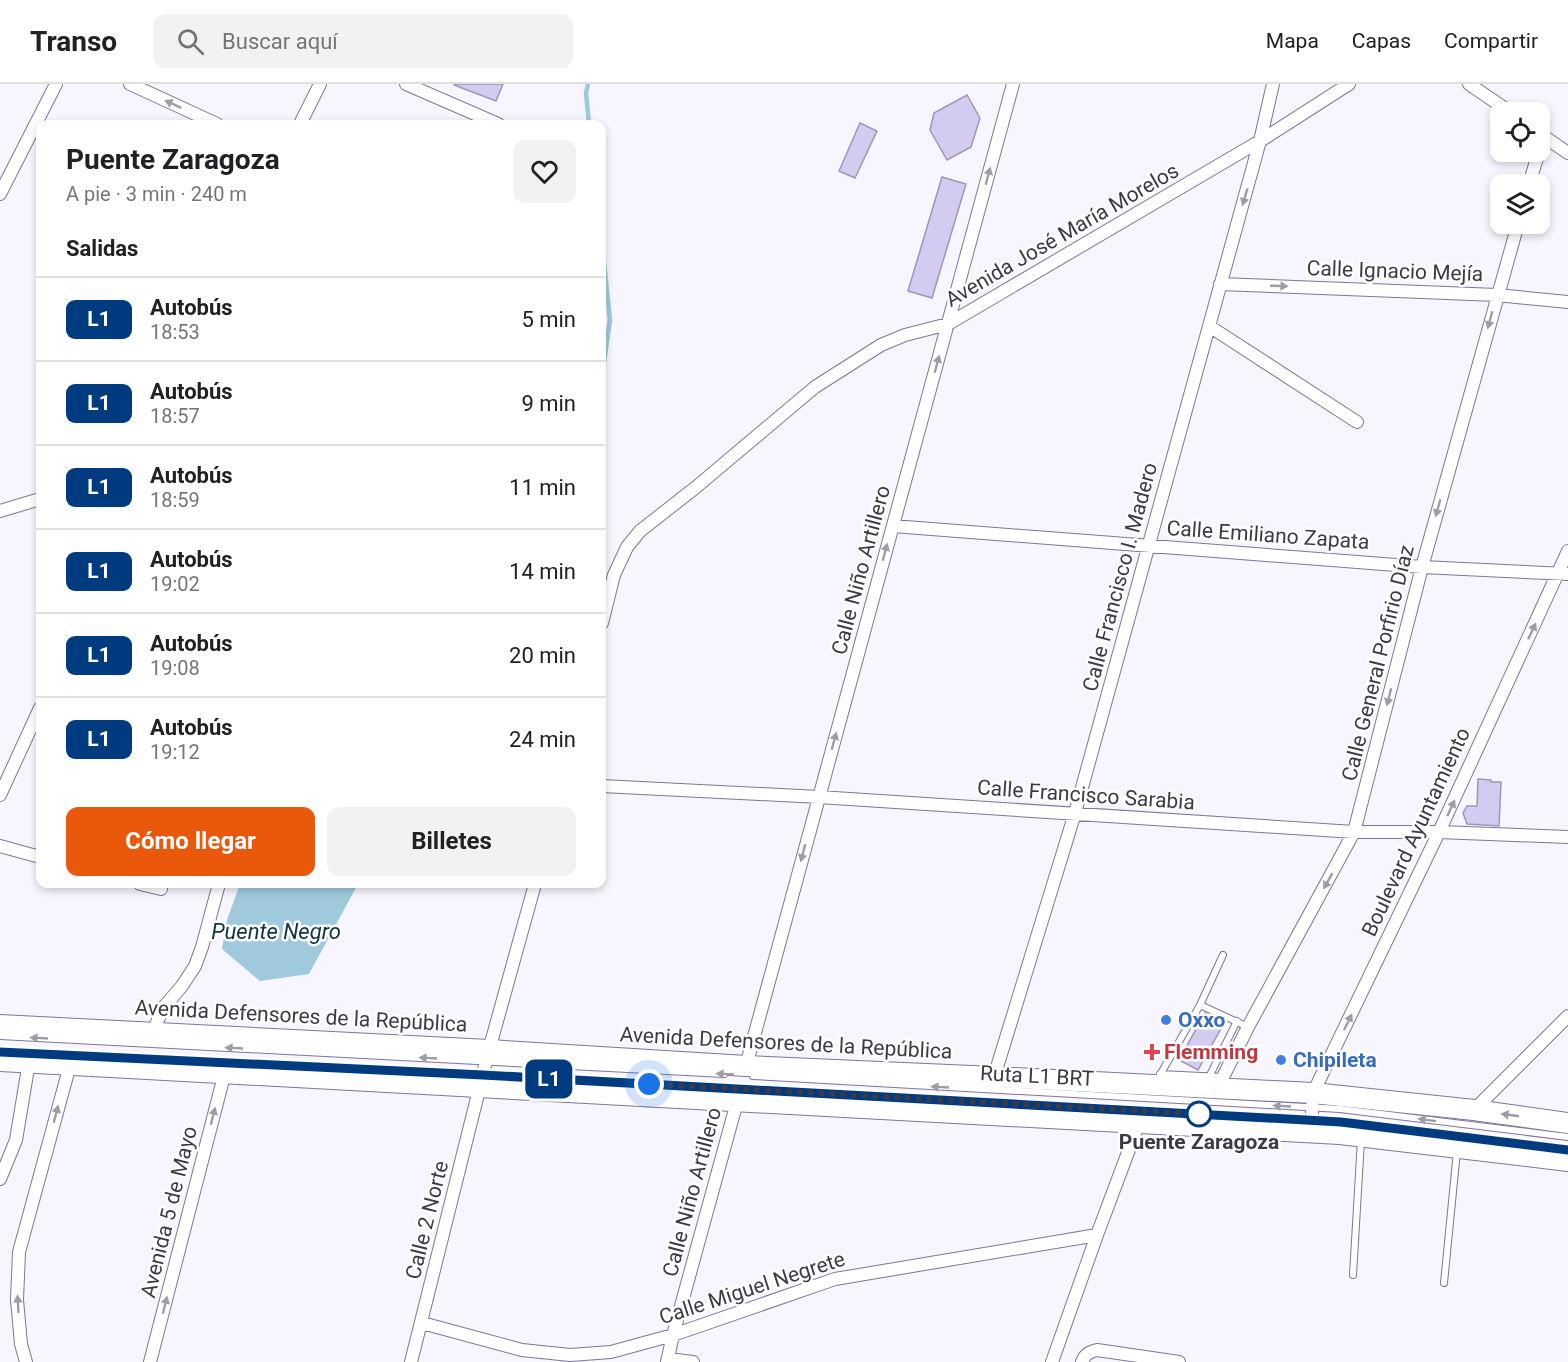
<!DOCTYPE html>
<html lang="es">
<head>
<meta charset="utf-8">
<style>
	:root { --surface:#fff; --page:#f2f2f2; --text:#202124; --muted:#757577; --line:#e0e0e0; --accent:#ea580c }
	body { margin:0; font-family:Roboto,sans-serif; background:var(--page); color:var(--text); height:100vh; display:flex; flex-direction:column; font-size:22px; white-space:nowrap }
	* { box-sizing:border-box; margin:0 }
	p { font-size:20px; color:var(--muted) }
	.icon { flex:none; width:33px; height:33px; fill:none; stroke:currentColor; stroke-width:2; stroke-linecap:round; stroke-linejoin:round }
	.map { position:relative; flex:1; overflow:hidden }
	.sheet { position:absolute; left:36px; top:36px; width:570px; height:768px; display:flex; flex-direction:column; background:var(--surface); border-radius:12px; box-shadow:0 3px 9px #0003 }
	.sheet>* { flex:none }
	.badge { padding:0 12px; border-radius:9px; font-size:21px; line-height:39px }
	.controls { position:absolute; left:1490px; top:18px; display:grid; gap:12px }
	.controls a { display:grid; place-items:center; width:60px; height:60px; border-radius:12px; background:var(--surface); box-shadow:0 3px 9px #0003; font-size:30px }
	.you { position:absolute; width:30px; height:30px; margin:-15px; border:4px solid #fff; border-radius:50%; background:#1a73e8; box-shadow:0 0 0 9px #1a73e833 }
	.map>.badge { position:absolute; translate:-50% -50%; box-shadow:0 0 0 3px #fff }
	h2 { padding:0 30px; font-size:22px; line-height:54px }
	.round { display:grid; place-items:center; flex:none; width:63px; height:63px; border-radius:12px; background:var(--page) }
	.summary { display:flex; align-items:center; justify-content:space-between; height:102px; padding:0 30px }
	h1 { font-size:28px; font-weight:700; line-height:45px }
	.button { display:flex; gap:12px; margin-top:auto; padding:12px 30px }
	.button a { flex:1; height:69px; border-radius:12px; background:var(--accent); color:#fff; font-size:24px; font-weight:700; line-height:69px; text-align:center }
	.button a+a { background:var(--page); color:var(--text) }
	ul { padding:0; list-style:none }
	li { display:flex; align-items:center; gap:18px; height:84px; padding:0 30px; border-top:2px solid var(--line) }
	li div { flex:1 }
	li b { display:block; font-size:22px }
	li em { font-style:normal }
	li .badge { min-width:66px; font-weight:700; text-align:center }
	header { display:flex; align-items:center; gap:36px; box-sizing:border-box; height:84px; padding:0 30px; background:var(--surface); border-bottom:2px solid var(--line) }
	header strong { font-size:28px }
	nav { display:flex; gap:33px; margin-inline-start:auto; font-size:21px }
	.search { width:420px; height:54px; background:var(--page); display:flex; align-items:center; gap:15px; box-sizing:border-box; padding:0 21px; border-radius:12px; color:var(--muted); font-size:22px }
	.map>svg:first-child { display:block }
	.water { fill:#9fc9dd }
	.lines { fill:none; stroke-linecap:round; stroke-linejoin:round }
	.stream { stroke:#9fc9dd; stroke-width:4.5 }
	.building { fill:#d3ccf0; stroke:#9d96b8; stroke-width:1.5 }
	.lane-casing { stroke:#7d7797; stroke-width:8 }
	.street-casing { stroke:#7d7797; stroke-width:14 }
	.primary-casing { stroke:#7d7797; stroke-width:22 }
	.lane { stroke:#fff; stroke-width:6 }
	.street { stroke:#fff; stroke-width:12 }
	.primary { stroke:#fff; stroke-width:20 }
	.oneway { fill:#9e9ca4 }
	.line-casing { stroke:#fff; stroke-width:14 }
	.line { stroke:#003b80; stroke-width:9 }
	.walk { stroke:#3d3a48; stroke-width:6; stroke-dasharray:0 10.8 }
	.shop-dot { fill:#3f7fe0; stroke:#fff; stroke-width:2 }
	.health-dot { fill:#e0444e; stroke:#fff; stroke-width:2 }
	.stop-dot { fill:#fff; stroke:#003b80; stroke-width:3 }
	.labels { text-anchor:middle; stroke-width:5; stroke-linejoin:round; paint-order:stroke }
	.street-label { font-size:21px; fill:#3d3a48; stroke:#fff }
	.shop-label { font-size:21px; font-weight:bold; fill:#366cbe; stroke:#fff; text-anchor:start }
	.health-label { font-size:21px; font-weight:bold; fill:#be3a42; stroke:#fff; text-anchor:start }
	.stop-label { font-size:21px; font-weight:bold; fill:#3d3a48; stroke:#fff }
	.water-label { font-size:22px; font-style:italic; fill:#0e3342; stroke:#fff }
</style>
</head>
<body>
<header>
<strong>Transo</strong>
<div class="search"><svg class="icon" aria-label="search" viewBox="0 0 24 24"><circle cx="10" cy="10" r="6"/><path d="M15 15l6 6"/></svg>Buscar aquí</div>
<nav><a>Mapa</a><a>Capas</a><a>Compartir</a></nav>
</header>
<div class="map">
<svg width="1568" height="1278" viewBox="0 0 1568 1278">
	<rect width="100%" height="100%" fill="#f7f5fd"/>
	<path class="water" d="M240,800H358L309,890L260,897L222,865L227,836Z"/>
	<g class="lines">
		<path class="stream" d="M588,0L586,9L589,40
			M602,159L610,236L602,293"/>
	</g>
	<path class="building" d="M454,0H503L496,17L454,1Z
		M967,11L980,34L971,63L947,76L930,46L934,29Z
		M860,39L877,47L855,94L839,87Z
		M942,93L966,100L932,214L908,207Z
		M1478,695L1491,696V698H1501L1499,742L1467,740L1463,729L1467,722H1477Z
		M1205,929L1224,939L1198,986L1179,976Z"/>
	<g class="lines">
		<defs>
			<path id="lane" d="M1200,921L1223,871
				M0,952L724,990
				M156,976L483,991L1341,1038L1568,1066
				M1160,990L1222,993
				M753,992L1340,1025L1568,1053
				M1156,998L1200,921L1248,943
				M1205,1001L1237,937
				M1353,1191L1361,1056
				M1444,1199L1457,1067"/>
			<path id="street" d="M130,0L217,40
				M406,0L498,40
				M1469,0L1510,28
				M300,40L320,0
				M1539,49L1568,69
				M1529,100L1539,68
				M0,110L56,0
				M1220,200L1497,211L1568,218
				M1209,242L1357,338
				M0,427L40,415
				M893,442L1422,483L1568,490
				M602,539L614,491L627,463L640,447L695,404L815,303L881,261L905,251L948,240L1260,57L1349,0
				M602,702L819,713L1354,748H1439L1568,753
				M0,711L40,624
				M0,762L40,773
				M140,800L161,805
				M153,948L163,924L182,902L195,882L202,863L219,800
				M746,982L1013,0
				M994,993L1075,729L1260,57L1273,0
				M1217,1005L1248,943L1354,748L1422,483L1518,140
				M1474,1026L1568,932
				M1311,1048L1313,1009L1439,748L1568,467
				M0,1095L16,1056L29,978
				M422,1239L522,1266L570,1271L611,1268L673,1251L835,1195L1097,1151
				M668,1275L693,1278
				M26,1278L21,1260L17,1216L19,1168L70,981
				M150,1278L225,988
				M411,1278L489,966L535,800
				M667,1278L673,1251L737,1018
				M1052,1278L1097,1151L1139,1039
				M1082,1278C1085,1270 1089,1268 1097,1266L1179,1278"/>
			<path id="primary" d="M0,941L489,966L746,982L994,993L1313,1009L1474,1026L1568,1039
				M0,977L1340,1050L1568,1077"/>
		</defs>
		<use href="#lane" class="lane-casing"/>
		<use href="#street" class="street-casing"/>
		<use href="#primary" class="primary-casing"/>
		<use href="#lane" class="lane"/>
		<use href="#street" class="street"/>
		<use href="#primary" class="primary"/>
	</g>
	<defs><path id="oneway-solid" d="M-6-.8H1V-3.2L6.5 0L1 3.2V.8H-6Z" transform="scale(1.5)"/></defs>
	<g class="oneway">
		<use href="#oneway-solid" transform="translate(173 20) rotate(-155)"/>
		<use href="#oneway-solid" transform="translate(988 92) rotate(-75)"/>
		<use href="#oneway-solid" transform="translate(1245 113) rotate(106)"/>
		<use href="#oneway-solid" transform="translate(1279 202) rotate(2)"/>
		<use href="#oneway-solid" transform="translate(1490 236) rotate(105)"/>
		<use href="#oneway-solid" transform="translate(937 280) rotate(-75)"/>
		<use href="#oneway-solid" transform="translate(1438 424) rotate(105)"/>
		<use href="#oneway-solid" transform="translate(885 468) rotate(-75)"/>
		<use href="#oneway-solid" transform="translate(1532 547) rotate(-65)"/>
		<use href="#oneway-solid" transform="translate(1389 613) rotate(104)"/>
		<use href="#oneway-solid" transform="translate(834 657) rotate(-75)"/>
		<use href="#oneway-solid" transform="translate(1451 724) rotate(-65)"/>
		<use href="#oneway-solid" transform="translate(803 769) rotate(105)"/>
		<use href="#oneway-solid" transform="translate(1328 797) rotate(119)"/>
		<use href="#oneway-solid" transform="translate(1348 938) rotate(-64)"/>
		<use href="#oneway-solid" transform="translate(39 954) rotate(-177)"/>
		<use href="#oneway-solid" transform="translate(234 964) rotate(-177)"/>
		<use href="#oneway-solid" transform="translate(428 974) rotate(-177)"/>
		<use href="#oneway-solid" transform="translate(725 990) rotate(-177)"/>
		<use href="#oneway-solid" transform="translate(940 1003) rotate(-177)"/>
		<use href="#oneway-solid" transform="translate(1282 1022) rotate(-177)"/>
		<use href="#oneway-solid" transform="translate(56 1030) rotate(-75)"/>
		<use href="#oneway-solid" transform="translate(1510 1031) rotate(-172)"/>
		<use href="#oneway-solid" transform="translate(213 1032) rotate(-76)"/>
		<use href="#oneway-solid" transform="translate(1427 1036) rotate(-173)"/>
		<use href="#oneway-solid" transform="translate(18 1220) rotate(-93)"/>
		<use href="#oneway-solid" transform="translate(165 1221) rotate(-76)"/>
	</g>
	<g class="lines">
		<defs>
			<path id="line" d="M0,968L483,991L1341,1038L1568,1066"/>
		</defs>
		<use href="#line" class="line-casing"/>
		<use href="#line" class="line"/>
		<path class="walk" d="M649,1000L1199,1030"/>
	</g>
	<g class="shop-dot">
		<circle cx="1166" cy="936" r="6"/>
		<circle cx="1281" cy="976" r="6"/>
	</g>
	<path class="health-dot" d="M1149 959h6v6h6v6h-6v6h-6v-6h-6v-6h6z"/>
	<circle class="stop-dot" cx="1199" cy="1030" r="12"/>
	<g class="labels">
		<g class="street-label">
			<text transform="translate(1062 151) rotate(-30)" y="7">Avenida José María Morelos</text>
			<text transform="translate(1395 187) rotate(2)" y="7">Calle Ignacio Mejía</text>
			<text transform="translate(1268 451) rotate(4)" y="7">Calle Emiliano Zapata</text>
			<text transform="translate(861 486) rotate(-75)" y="7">Calle Niño Artillero</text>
			<text transform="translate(1120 493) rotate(-75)" y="7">Calle Francisco I. Madero</text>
			<text transform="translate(1378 579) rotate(-76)" y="7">Calle General Porfirio Díaz</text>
			<text transform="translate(1086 711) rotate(4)" y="7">Calle Francisco Sarabia</text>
			<text transform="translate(1416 748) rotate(-65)" y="7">Boulevard Ayuntamiento</text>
			<text transform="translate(301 932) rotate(3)" y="7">Avenida Defensores de la República</text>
			<text transform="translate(786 959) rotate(3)" y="7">Avenida Defensores de la República</text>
			<text transform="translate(1037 992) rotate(3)" y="7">Ruta L1 BRT</text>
			<text transform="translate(692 1108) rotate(-75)" y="7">Calle Niño Artillero</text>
			<text transform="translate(169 1128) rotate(-76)" y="7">Avenida 5 de Mayo</text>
			<text transform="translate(427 1136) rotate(-76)" y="7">Calle 2 Norte</text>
			<text transform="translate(752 1204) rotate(-18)" y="7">Calle Miguel Negrete</text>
		</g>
		<g class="shop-label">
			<text x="1178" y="943">Oxxo</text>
			<text x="1293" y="983">Chipileta</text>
		</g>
		<g class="health-label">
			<text x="1164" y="975">Flemming</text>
		</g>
		<g class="stop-label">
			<text x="1199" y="1065">Puente Zaragoza</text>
		</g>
		<g class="water-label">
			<text x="276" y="855">Puente Negro</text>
		</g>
	</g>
</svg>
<div class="controls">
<a><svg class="icon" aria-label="locate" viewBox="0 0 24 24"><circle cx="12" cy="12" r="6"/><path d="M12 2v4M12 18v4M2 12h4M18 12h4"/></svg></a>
<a><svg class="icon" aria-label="layers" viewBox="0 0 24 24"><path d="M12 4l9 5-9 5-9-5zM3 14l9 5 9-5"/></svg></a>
</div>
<div class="you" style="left:649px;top:1000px"></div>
<b class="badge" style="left:549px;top:995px;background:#003b80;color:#fff">L1</b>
<section class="sheet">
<div class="summary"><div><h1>Puente Zaragoza</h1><p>A pie · 3 min · 240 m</p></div><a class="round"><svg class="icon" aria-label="heart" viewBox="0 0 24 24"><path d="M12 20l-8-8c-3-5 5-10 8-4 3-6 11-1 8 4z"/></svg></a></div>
<h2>Salidas</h2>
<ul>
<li><span class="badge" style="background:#003b80;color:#fff">L1</span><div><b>Autobús</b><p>18:53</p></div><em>5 min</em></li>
<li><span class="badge" style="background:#003b80;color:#fff">L1</span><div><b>Autobús</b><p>18:57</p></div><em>9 min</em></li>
<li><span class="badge" style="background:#003b80;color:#fff">L1</span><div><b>Autobús</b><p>18:59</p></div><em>11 min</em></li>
<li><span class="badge" style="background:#003b80;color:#fff">L1</span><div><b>Autobús</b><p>19:02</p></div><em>14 min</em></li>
<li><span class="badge" style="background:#003b80;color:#fff">L1</span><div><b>Autobús</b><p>19:08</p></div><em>20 min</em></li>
<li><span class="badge" style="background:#003b80;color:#fff">L1</span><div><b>Autobús</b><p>19:12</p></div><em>24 min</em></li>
</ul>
<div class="button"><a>Cómo llegar</a><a>Billetes</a></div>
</section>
</div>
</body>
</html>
